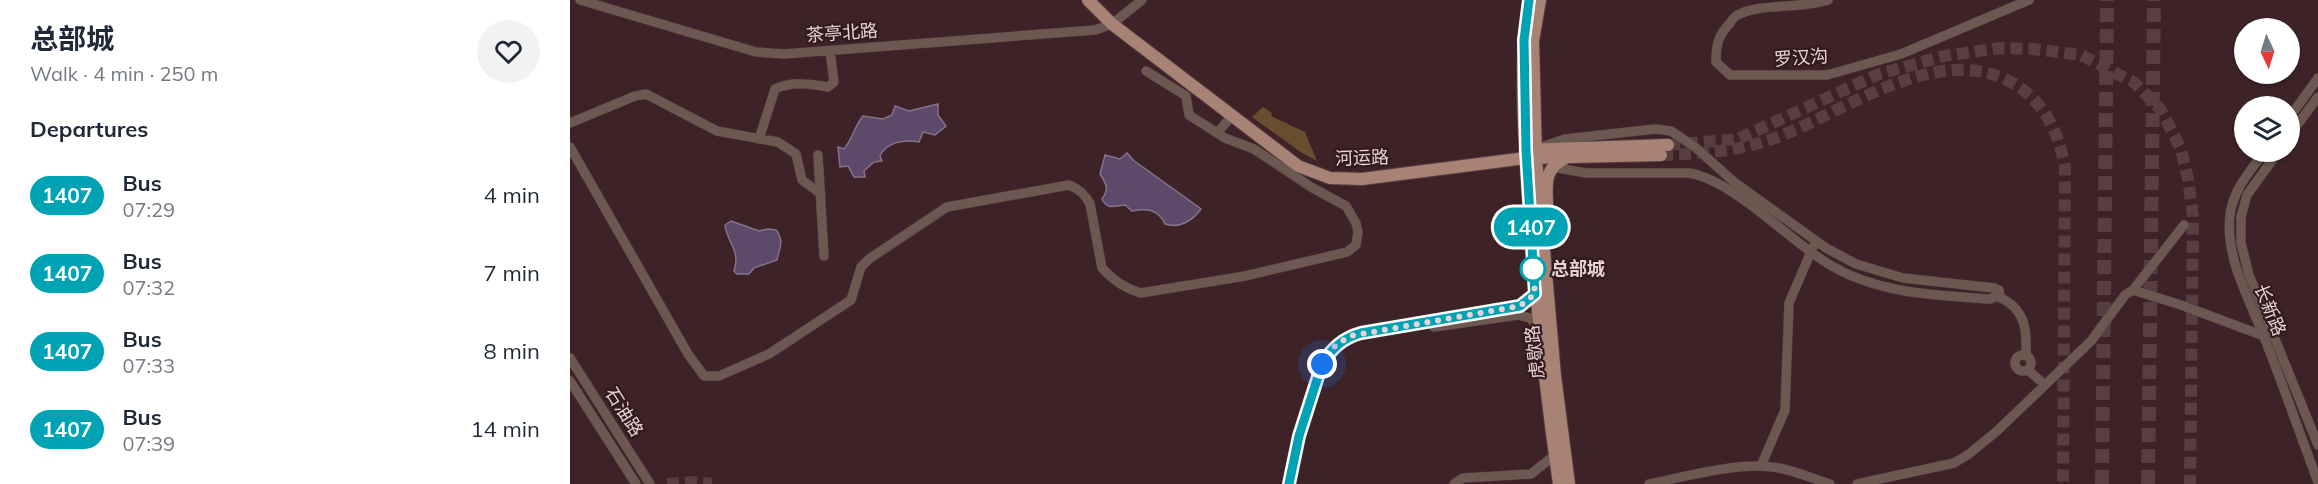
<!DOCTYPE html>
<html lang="en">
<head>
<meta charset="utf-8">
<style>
	:root { --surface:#fff; --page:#f2f2f3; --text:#1f2937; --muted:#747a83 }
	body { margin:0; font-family:Mulish,"Noto Sans SC",sans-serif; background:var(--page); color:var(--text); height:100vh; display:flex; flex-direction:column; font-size:22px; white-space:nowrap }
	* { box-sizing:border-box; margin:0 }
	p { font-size:20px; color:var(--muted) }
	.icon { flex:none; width:33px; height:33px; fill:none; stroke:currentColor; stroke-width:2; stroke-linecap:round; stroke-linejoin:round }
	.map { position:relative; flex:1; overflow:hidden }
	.drawer { display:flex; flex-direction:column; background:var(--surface); width:570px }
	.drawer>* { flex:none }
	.badge { padding:0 12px; border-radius:20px; font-size:21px; line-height:39px }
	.needle { width:39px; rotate:176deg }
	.buttons { position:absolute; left:1664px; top:18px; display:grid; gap:12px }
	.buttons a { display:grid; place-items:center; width:66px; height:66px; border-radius:50%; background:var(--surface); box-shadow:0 2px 4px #0004; font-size:30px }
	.you { position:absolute; width:30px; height:30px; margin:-15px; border:4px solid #fff; border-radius:50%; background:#1a73e8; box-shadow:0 0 0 9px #1a73e833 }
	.map>.badge { position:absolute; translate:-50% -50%; box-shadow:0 0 0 3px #fff }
	h2 { padding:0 30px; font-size:22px; line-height:54px }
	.round { display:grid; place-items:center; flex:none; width:63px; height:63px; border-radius:32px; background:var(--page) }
	.summary { display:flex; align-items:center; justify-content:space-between; height:102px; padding:0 30px }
	h1 { font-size:28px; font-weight:700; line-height:45px }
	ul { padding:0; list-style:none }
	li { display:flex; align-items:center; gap:18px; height:78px; padding:0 30px }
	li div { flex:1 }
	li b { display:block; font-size:22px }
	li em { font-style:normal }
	li .badge { min-width:66px; font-weight:700; text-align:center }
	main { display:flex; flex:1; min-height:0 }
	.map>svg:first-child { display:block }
	.green { fill:#684e2f }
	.water { fill:#5d496a; stroke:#86738a; stroke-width:1.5 }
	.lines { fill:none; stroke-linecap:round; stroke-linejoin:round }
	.major-tunnel { stroke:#563e41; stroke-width:12; stroke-dasharray:12 6; stroke-linecap:butt }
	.highway-tunnel { stroke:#563e41; stroke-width:14; stroke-dasharray:14 7; stroke-linecap:butt }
	.minor-casing { stroke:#583f43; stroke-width:10 }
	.major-casing { stroke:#583f43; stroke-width:14 }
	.minor { stroke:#6a5851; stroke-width:9 }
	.major { stroke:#a88375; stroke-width:12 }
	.line-casing { stroke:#fff; stroke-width:14 }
	.line { stroke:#00a3b4; stroke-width:9 }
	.walk { stroke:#e6d4d6; stroke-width:6; stroke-dasharray:0 10.8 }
	.stop-dot { fill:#fff; stroke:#00a3b4; stroke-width:3 }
	.labels { text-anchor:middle; stroke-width:4.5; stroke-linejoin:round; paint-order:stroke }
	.street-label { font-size:18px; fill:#e6d4d6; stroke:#321a1d }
	.stop-label { font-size:18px; font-weight:bold; fill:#e6d4d6; stroke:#321a1d; text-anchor:start }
</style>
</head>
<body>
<main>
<section class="drawer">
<div class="summary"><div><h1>总部城</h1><p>Walk · 4 min · 250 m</p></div><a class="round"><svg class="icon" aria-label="heart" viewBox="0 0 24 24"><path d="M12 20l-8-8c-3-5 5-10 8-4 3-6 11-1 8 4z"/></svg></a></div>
<h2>Departures</h2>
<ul>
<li><span class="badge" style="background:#00a3b4;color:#fff">1407</span><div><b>Bus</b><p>07:29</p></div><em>4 min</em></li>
<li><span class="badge" style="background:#00a3b4;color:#fff">1407</span><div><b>Bus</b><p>07:32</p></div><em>7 min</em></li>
<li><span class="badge" style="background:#00a3b4;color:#fff">1407</span><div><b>Bus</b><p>07:33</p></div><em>8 min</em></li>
<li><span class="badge" style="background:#00a3b4;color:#fff">1407</span><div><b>Bus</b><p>07:39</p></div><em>14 min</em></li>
</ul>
</section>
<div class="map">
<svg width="1748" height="484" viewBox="0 0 1748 484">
	<rect width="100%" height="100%" fill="#3d2327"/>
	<path class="green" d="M693,107L702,113L701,116L735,132L747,161L732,153L682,117Z"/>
	<path class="water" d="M368,104V115L376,126L365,135L353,132L349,142C335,139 316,142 310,156L312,161L304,162L294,171L295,177H284L278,166L270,167L268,147L274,149C283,138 284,127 293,116L313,119L322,115L325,106L339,111Z
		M557,153L563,160L631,209C623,220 610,229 595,224C588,209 577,208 562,211L555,205C545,206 537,210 532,199C539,189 537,185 530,174L535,155L550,159Z
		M161,221L189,231L198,229L206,230C215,242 209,248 207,260L184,268L179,274H167L164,271C171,250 157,243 155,225Z"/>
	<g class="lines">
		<path class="major-tunnel" d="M1098,145L1168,139L1309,74L1374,56L1430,48L1463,49L1511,55L1565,83L1591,110L1611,149L1618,179L1623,216L1620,484
			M1091,155C1133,154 1173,151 1213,135C1282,107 1379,36 1452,89C1478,109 1489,136 1495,167L1493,484
			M97,484L126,482L142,484"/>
		<path class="highway-tunnel" d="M1532,484L1537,0
			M1578,484L1584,0"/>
		<defs>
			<path id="minor" d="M10,0L186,52L214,54L525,30L542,24L572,0
				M1258,0C1232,9 1191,3 1170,14C1166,15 1162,20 1160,23C1148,36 1146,44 1146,62L1160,75H1257L1331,54L1459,0
				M1719,118L1748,78
				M0,123L65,96L76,94L147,131L208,142L226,154L232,180L251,194
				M647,133L661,117
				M1719,136L1748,97
				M189,139L205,89C222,81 241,84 258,87L264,82L260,51
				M0,147L118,354L134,376H149L199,354L281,300L291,267L299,259L377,207L499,185C509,189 515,194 520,204L532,268C542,279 556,289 571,293L675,276L777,252L786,245L788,232L786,223L776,206L741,187L684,149L655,138L619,115L616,96L576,71
				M972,147L995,139L1085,129L1101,131L1125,147L1164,182L1256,248L1286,264L1333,278L1424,288L1429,290L1430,295L1420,299C1365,295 1309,294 1260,265C1218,240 1165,181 1119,173H1016L982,167
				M1694,152C1680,171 1663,190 1660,215C1655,258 1679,298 1694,337C1713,385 1730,434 1748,482
				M1708,152L1677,195L1671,217V243L1679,275L1748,445
				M248,155L254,256
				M1563,290L1614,225
				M1429,297C1456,309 1457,330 1456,356
				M864,327L948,315L960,318L968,328
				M1445 363a8 8 0 1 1 16 0a8 8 0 1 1-16 0Z
				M0,358L80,484
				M1458,370L1475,385
				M0,381L66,484
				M1191,466L1215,410L1219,303L1243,247
				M719,484L729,436L752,364C762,348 773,338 791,333L950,306L965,294
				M884,484L893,478L961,474L985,455
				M1079,484C1113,477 1169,462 1202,467C1221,469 1241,478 1260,484
				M1287,484L1384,463L1399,454L1427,431L1521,341L1555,295L1563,290L1611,305L1694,336"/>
			<path id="major" d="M518,0L542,24L728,166L760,178L792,179L956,158L1091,155
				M959,0C949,64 954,131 958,195C965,292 975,388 989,484
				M970,0L963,41L966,158L985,376L999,484
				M955,150L1098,145
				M977,213C978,189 970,170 996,158"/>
		</defs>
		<use href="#minor" class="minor-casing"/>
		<use href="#major" class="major-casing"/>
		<use href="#minor" class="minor"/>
		<use href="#major" class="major"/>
	</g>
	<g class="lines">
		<defs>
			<path id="line" d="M719,484L729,436L752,364C762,348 773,338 791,333L950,306L965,294L956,150L954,40L959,0"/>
		</defs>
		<use href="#line" class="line-casing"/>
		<use href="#line" class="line"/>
		<path class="walk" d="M752,364L765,346L780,336L950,306L965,294L963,269"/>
	</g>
	<circle class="stop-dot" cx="963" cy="269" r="12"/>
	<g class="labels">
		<g class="street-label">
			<text transform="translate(272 33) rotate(-4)" y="6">茶亭北路</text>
			<text transform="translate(1231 58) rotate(-4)" y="6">罗汉沟</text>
			<text transform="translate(792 158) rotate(-2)" y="6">河运路</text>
			<text transform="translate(1700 310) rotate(68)" y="6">长新路</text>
			<text transform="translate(965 352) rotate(-96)" y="6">虎歇路</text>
			<text transform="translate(54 412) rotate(58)" y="6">石油路</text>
		</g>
		<g class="stop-label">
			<text x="981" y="275">总部城</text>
		</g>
	</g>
</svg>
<div class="buttons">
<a><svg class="needle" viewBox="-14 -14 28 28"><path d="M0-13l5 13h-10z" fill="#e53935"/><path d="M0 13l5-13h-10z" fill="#747a83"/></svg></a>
<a><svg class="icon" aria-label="layers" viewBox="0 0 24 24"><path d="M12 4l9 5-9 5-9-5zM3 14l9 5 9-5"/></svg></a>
</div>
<div class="you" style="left:752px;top:364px"></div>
<b class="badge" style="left:961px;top:227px;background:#00a3b4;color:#fff">1407</b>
</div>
</main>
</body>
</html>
